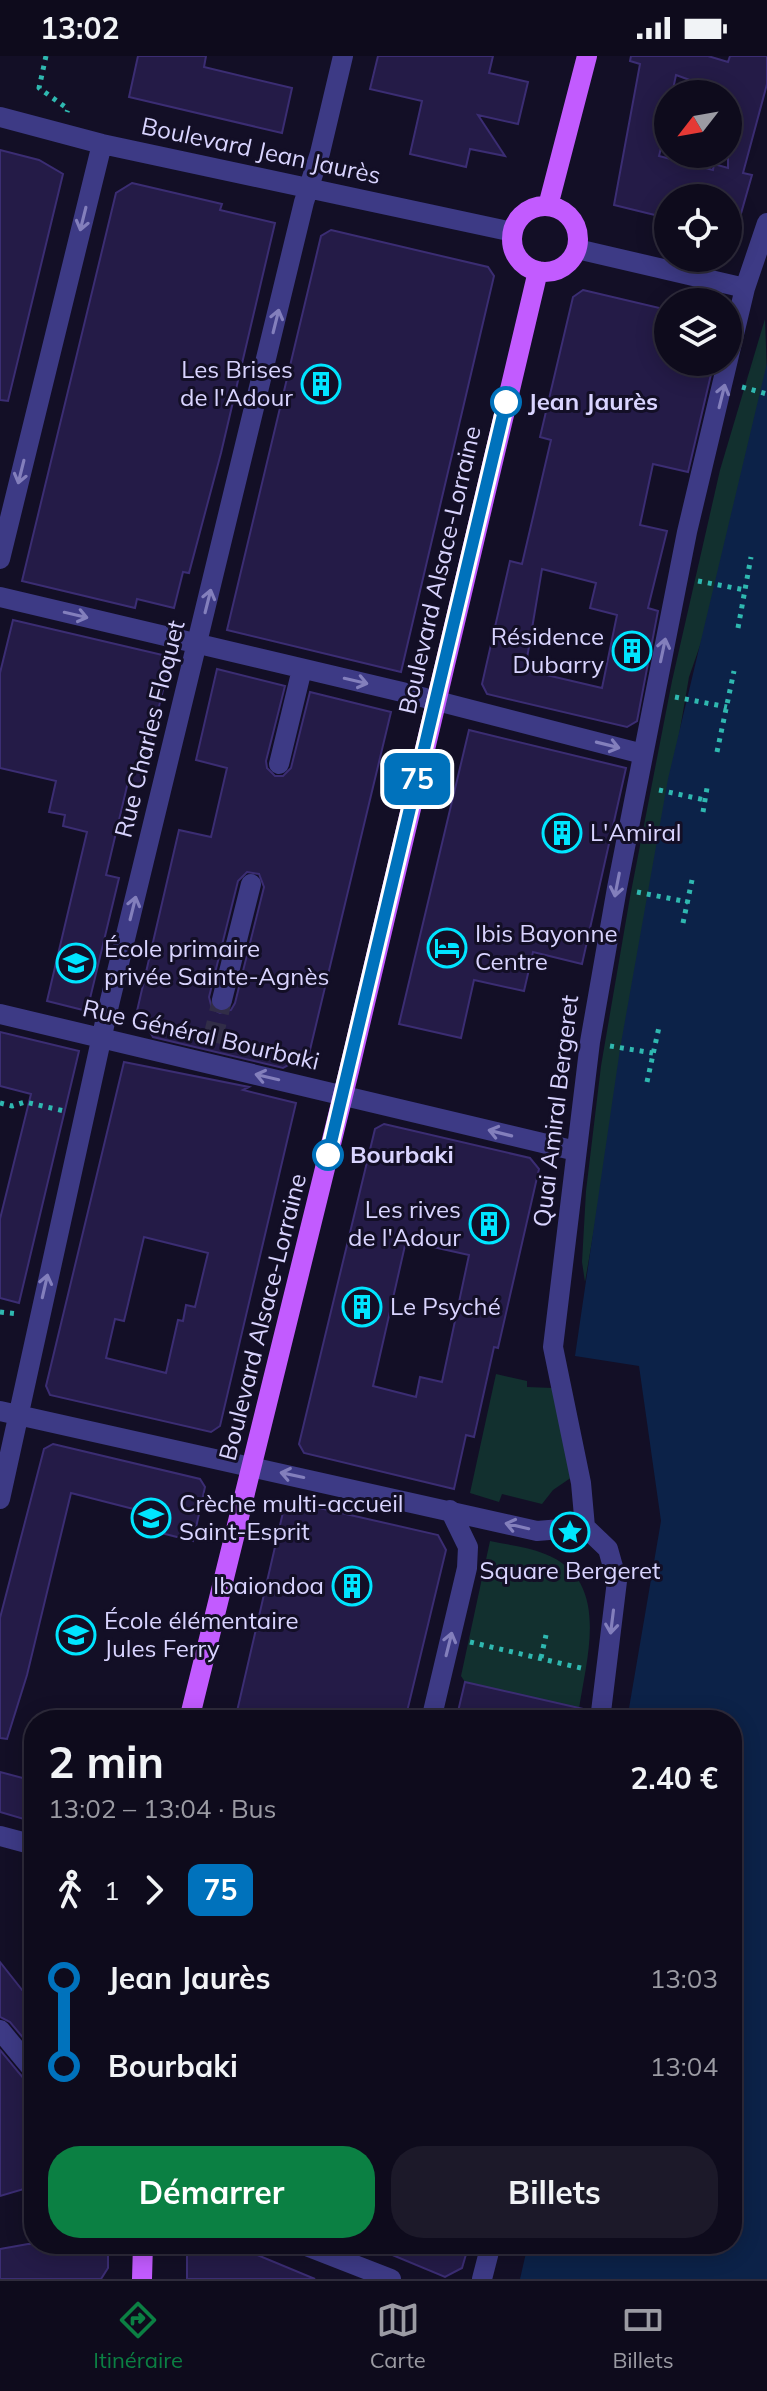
<!DOCTYPE html>
<html lang="fr">
<head>
<meta charset="utf-8">
<style>
	:root { --surface:#0e0b1c; --page:#1c1929; --text:#f1f3f6; --muted:#9b9ba3; --line:#2e2b3b; --accent:#0b8043 }
	body { margin:0; font-family:Mulish,sans-serif; background:var(--page); color:var(--text); height:100vh; display:flex; flex-direction:column; font-size:30px; white-space:nowrap }
	* { box-sizing:border-box; margin:0 }
	p { font-size:26px; color:var(--muted) }
	.icon { flex:none; width:44px; height:44px; fill:none; stroke:currentColor; stroke-width:2; stroke-linecap:round; stroke-linejoin:round }
	.map { position:relative; flex:1; overflow:hidden }
	.sheet { position:absolute; left:24px; top:1654px; width:718px; height:544px; display:flex; flex-direction:column; background:var(--surface); border-radius:32px; box-shadow:0 4px 20px #0003,0 0 0 2px var(--line) }
	.sheet>* { flex:none }
	.badge { padding:0 16px; border-radius:12px; font-size:28px; line-height:52px }
	.needle { width:52px; rotate:239deg }
	.fabs { position:absolute; left:654px; top:24px; display:grid; gap:16px }
	.fabs a { display:grid; place-items:center; width:88px; height:88px; border-radius:50%; background:var(--surface); box-shadow:0 4px 20px #0003,0 0 0 2px var(--line); font-size:40px }
	.map>.badge { position:absolute; translate:-50% -50%; box-shadow:0 0 0 4px #fff }
	.legs { display:flex; align-items:center; gap:12px; height:88px; padding:0 24px; font-size:26px }
	.legs p { margin-inline-start:auto }
	.headline { display:flex; align-items:center; justify-content:space-between; height:136px; padding:0 24px }
	h1 { font-size:44px; font-weight:700; line-height:60px }
	.button { display:flex; gap:16px; margin-top:auto; padding:16px 24px }
	.button a { flex:1; height:92px; border-radius:32px; background:var(--accent); color:#fff; font-size:32px; font-weight:700; line-height:92px; text-align:center }
	.button a+a { background:var(--page); color:var(--text) }
	ul { padding:0 24px; list-style:none }
	li { display:flex; align-items:center; gap:28px; height:88px; font-size:30px }
	li i { display:grid; place-items:center; width:12px; height:100%; margin:0 10px; background:currentColor }
	li i::after { content:''; width:20px; height:20px; margin:-10px; border:6px solid; border-radius:50%; background:var(--surface) }
	li p { margin-inline-start:auto }
	li:first-child i { background:linear-gradient(#0000 50%,currentColor 0) }
	li:last-child i { background:linear-gradient(currentColor 50%,#0000 0) }
	.status { display:flex; justify-content:space-between; align-items:center; height:56px; padding:0 40px; background:var(--surface); direction:ltr }
	.status svg { height:22px; fill:currentColor }
	.menu { display:flex; justify-content:space-around; align-items:center; height:112px; border-top:2px solid var(--line); background:var(--surface); font-size:22px; color:var(--muted) }
	.menu a { display:grid; justify-items:center; gap:4px }
	.menu .on { color:var(--accent) }
	.map>svg:first-child { display:block }
	.green { fill:#12302f }
	.water { fill:#0c2248 }
	.building { fill:#241b47; stroke:#3b2d73; stroke-width:2; fill-rule:evenodd }
	.lines { fill:none; stroke-linecap:round; stroke-linejoin:round }
	.minor-tunnel { stroke:#312d47; stroke-width:20; stroke-dasharray:20 10; stroke-linecap:butt }
	.path { stroke:#2fb8b0; stroke-width:5; stroke-dasharray:4 6; stroke-linecap:butt }
	.minor { stroke:#3d3a85; stroke-width:20 }
	.major { stroke:#c25bff; stroke-width:20 }
	.oneway { stroke:#837fbc }
	.line-1-casing { stroke:#fff; stroke-width:18 }
	.line-1 { stroke:#0072bc; stroke-width:12 }
	.stop-1-dot { fill:#fff; stroke:#0072bc; stroke-width:4 }
	.labels { text-anchor:middle; stroke-width:6; stroke-linejoin:round; paint-order:stroke }
	.street-label { font-size:24px; fill:#d9d4ff; stroke:#130f26 }
	.poi-label { font-size:24px; fill:#d9d4ff; stroke:#130f26; text-anchor:start }
	.stop-label { font-size:24px; font-weight:bold; fill:#d9d4ff; stroke:#130f26; text-anchor:start }
</style>
</head>
<body>
<div class="status"><b>13:02</b><svg viewBox="0 0 49 12"><path d="M0 12V9h3v3zM5 12V6h3v6zM10 12V3h3v9zM15 12V0h3v12zM26 1h20v11H26zM47 4h2v5h-2z"/></svg></div>
<div class="map">
<svg width="767" height="2223" viewBox="0 0 767 2223">
	<rect width="100%" height="100%" fill="#130f26"/>
	<path class="green" d="M765,263L767,319L711,558L689,621L585,1226L582,1206L586,1135L601,1010L630,841L672,625L720,414Z
		M496,1318L527,1325V1331L553,1332L572,1421L553,1434L542,1448L502,1438L499,1446L470,1437Z
		M490,1485C508,1489 528,1491 545,1498C611,1524 587,1599 579,1653L465,1626L461,1620Z"/>
	<path class="water" d="M767,307V2223H520L528,2188H732V1664H627L661,1465L639,1310L575,1300L620,993L668,723Z"/>
	<path class="building" d="M138,0H206L204,11L292,32L282,77L129,41Z
		M378,0H493L489,17L528,26L518,68L478,59L505,100L470,93L466,111L410,98L422,45L370,33Z
		M631,0H708L728,6L730,0H767V28L743,117L752,119L734,182L728,181V142H667L663,161L614,149L640,8L630,5ZM676,19L728,38V112L714,108L713,114L659,100L667,68L668,38H672Z
		M0,94L39,104L63,118L8,345L0,344Z
		M132,127L222,148L220,154L275,167L221,397L189,517L183,516L174,552L137,543L135,552L22,525L116,137Z
		M331,174L488,211L494,220L401,616L227,574L321,180Z
		M583,234L668,254V306H711L713,310L688,416L653,408L640,469L667,475L648,552L658,555L637,665L627,671L487,638L482,628L510,505L522,508L551,384L540,381L573,241ZM542,513L596,527L590,552L617,559L602,632L525,614Z
		M13,564L171,601L140,729L128,726L106,819L119,822L87,955L47,945L87,776L63,770L65,759L49,756L56,725L0,712V617Z
		M217,613L285,630L266,705L267,712L275,720H283L291,712L310,636L391,656L309,998L283,1012L153,981L137,955L179,774L211,781L227,712L196,704ZM247,816L259,818L264,831L235,947L231,954L220,957L212,953L209,941L238,825Z
		M469,674L626,712L582,908L533,896L524,935L474,924L461,982L399,968Z
		M0,976L79,995L19,1247L0,1242V1163L31,1038L0,1030Z
		M124,1006L249,1031L243,1034L296,1047L220,1370L211,1376L50,1339L46,1330ZM144,1181L208,1197L195,1251L186,1249L183,1265L178,1264L166,1317L106,1302L115,1263L124,1265Z
		M384,1068L530,1102L539,1113L498,1292L494,1291L474,1381L466,1379L454,1433L304,1397L299,1388L375,1073ZM406,1185L469,1199L442,1326L420,1321L416,1341L373,1330Z
		M53,1388L200,1423L205,1431L193,1485L153,1475L157,1459L71,1437L27,1619L7,1683L0,1682V1562L44,1393Z
		M293,1446L438,1479L446,1494L405,1664H235L284,1452Z
		M465,1626L588,1654L587,1664H456Z
		M0,1716L34,1725V1766L0,1756Z
		M0,1906L34,1949V1995L10,1966L0,1961Z
		M0,1994L24,2023L34,2028V2130L0,2140Z
		M28,2188H108V2212L101,2223H0V2193Z
		M187,2188H231L315,2223H187Z
		M366,2188H469L462,2212L445,2221Z"/>
	<g class="lines">
		<path class="minor-tunnel" d="M212,986L222,944"/>
		<path class="path" d="M46,0L39,32L68,53L67,56
			M742,331L767,338
			M698,525L745,534
			M738,572L751,501
			M675,641L727,651
			M717,696L734,615
			M659,734L705,744
			M703,756L707,732
			M637,836L688,846
			M683,867L692,824
			M610,990L653,997
			M647,1026L659,971
			M0,1047L12,1050L25,1046L64,1055
			M0,1256L19,1258
			M470,1586L585,1613
			M541,1602L546,1579"/>
		<path class="minor" d="M0,61L102,88L513,176
			M577,193L745,232
			M0,503L102,88
			M0,541L402,636L643,698
			M279,708L302,613
			M222,944L251,828
			M0,958L576,1095
			M0,1355L537,1475L585,1471
			M0,1443L107,957L304,146L320,97L343,0
			M431,1664L467,1512L468,1491L450,1454
			M600,1664L617,1525L608,1493L585,1471L581,1427L553,1291L590,986L617,832L687,476L745,232L767,167
			M0,1780L34,1789
			M0,1974L34,2015
			M301,2188L391,2223
			M482,2223L491,2188"/>
		<path class="major" d="M548,150L587,0
			M512 183a33 33 0 1 1 66 0a33 33 0 1 1-66 0Z
			M189,1664L349,1015L538,215
			M142,2223L143,2188"/>
	</g>
	<defs><path id="oneway-shaft" d="M-6 0H5M1.5-3L5.5 0L1.5 3" fill="none" stroke-width="1.6" stroke-linecap="round" stroke-linejoin="round" transform="scale(2)"/></defs>
	<g class="oneway">
		<use href="#oneway-shaft" transform="translate(83 163) rotate(104)"/>
		<use href="#oneway-shaft" transform="translate(276 265) rotate(-76)"/>
		<use href="#oneway-shaft" transform="translate(722 340) rotate(-76)"/>
		<use href="#oneway-shaft" transform="translate(21 416) rotate(104)"/>
		<use href="#oneway-shaft" transform="translate(208 545) rotate(-76)"/>
		<use href="#oneway-shaft" transform="translate(76 559) rotate(13)"/>
		<use href="#oneway-shaft" transform="translate(663 594) rotate(-78)"/>
		<use href="#oneway-shaft" transform="translate(356 625) rotate(13)"/>
		<use href="#oneway-shaft" transform="translate(608 689) rotate(14)"/>
		<use href="#oneway-shaft" transform="translate(617 829) rotate(101)"/>
		<use href="#oneway-shaft" transform="translate(133 852) rotate(-76)"/>
		<use href="#oneway-shaft" transform="translate(267 1021) rotate(-167)"/>
		<use href="#oneway-shaft" transform="translate(500 1077) rotate(-166)"/>
		<use href="#oneway-shaft" transform="translate(45 1230) rotate(-77)"/>
		<use href="#oneway-shaft" transform="translate(292 1419) rotate(-168)"/>
		<use href="#oneway-shaft" transform="translate(517 1470) rotate(-167)"/>
		<use href="#oneway-shaft" transform="translate(612 1566) rotate(97)"/>
		<use href="#oneway-shaft" transform="translate(449 1588) rotate(-76)"/>
	</g>
	<g class="lines">
		<defs>
			<path id="line-1" d="M328,1099L506,346"/>
		</defs>
		<use href="#line-1" class="line-1-casing"/>
		<use href="#line-1" class="line-1"/>
	</g>
	<defs>
		<symbol id="building-ring" viewBox="-11 -11 22 22"><circle r="9.5" fill="#130f26" stroke="#00e5ff" stroke-width="1.5"/><path d="M-4-6H4V6H1V3H-1V6H-4ZM-2.5-4.3h1.7v1.8h-1.7ZM.8-4.3h1.7v1.8H.8ZM-2.5-1h1.7V.8h-1.7ZM.8-1h1.7V.8H.8Z" fill="#00e5ff"/></symbol>
		<symbol id="hotel-ring" viewBox="-11 -11 22 22"><circle r="9.5" fill="#130f26" stroke="#00e5ff" stroke-width="1.5"/><path d="M-6-4.5h1.5V1H6V5H4.5V3h-9V5H-6ZM-4 0a1.8 1.8 0 1 1 3.6 0ZM.5 0V-2.5h3Q6-2.5 6 0Z" fill="#00e5ff"/></symbol>
		<symbol id="school-ring" viewBox="-11 -11 22 22"><circle r="9.5" fill="#130f26" stroke="#00e5ff" stroke-width="1.5"/><path d="M0-5L7-2L0 1L-7-2ZM-4 1L0 2.5L4 1V4Q0 6-4 4Z" fill="#00e5ff"/></symbol>
		<symbol id="sight-ring" viewBox="-11 -11 22 22"><circle r="9.5" fill="#130f26" stroke="#00e5ff" stroke-width="1.5"/><path d="M0-6L1.8-2.2L6-1.7L2.9 1.2L3.7 5.4L0 3.3L-3.7 5.4L-2.9 1.2L-6-1.7L-1.8-2.2Z" fill="#00e5ff"/></symbol>
	</defs>
	<g fill-rule="evenodd">
		<use href="#building-ring" x="299" y="306" width="44" height="44"/>
		<use href="#building-ring" x="610" y="573" width="44" height="44"/>
		<use href="#building-ring" x="540" y="755" width="44" height="44"/>
		<use href="#hotel-ring" x="425" y="870" width="44" height="44"/>
		<use href="#school-ring" x="54" y="885" width="44" height="44"/>
		<use href="#building-ring" x="467" y="1146" width="44" height="44"/>
		<use href="#building-ring" x="340" y="1229" width="44" height="44"/>
		<use href="#school-ring" x="129" y="1440" width="44" height="44"/>
		<use href="#sight-ring" x="548" y="1454" width="44" height="44"/>
		<use href="#building-ring" x="330" y="1508" width="44" height="44"/>
		<use href="#school-ring" x="54" y="1557" width="44" height="44"/>
	</g>
	<g class="stop-1-dot">
		<circle cx="506" cy="346" r="14"/>
		<circle cx="328" cy="1099" r="14"/>
	</g>
	<g class="labels">
		<g class="street-label">
			<text transform="translate(261 95) rotate(12)" y="8">Boulevard Jean Jaurès</text>
			<text transform="translate(440 514) rotate(-77)" y="8">Boulevard Alsace-Lorraine</text>
			<text transform="translate(150 673) rotate(-76)" y="8">Rue Charles Floquet</text>
			<text transform="translate(201 979) rotate(13)" y="8">Rue Général Bourbaki</text>
			<text transform="translate(556 1055) rotate(-83)" y="8">Quai Amiral Bergeret</text>
			<text transform="translate(263 1261) rotate(-76)" y="8">Boulevard Alsace-Lorraine</text>
		</g>
		<g class="poi-label">
			<text x="293" y="322" text-anchor="end">Les Brises<tspan x="293" dy="28">de l'Adour</tspan></text>
			<text x="604" y="589" text-anchor="end">Résidence<tspan x="604" dy="28">Dubarry</tspan></text>
			<text x="590" y="785">L'Amiral</text>
			<text x="475" y="886">Ibis Bayonne<tspan x="475" dy="28">Centre</tspan></text>
			<text x="104" y="901">École primaire<tspan x="104" dy="28">privée Sainte-Agnès</tspan></text>
			<text x="461" y="1162" text-anchor="end">Les rives<tspan x="461" dy="28">de l'Adour</tspan></text>
			<text x="390" y="1259">Le Psyché</text>
			<text x="179" y="1456">Crèche multi-accueil<tspan x="179" dy="28">Saint-Esprit</tspan></text>
			<text x="570" y="1523" text-anchor="middle">Square Bergeret</text>
			<text x="324" y="1538" text-anchor="end">Ibaiondoa</text>
			<text x="104" y="1573">École élémentaire<tspan x="104" dy="28">Jules Ferry</tspan></text>
		</g>
		<g class="stop-label">
			<text x="528" y="354">Jean Jaurès</text>
			<text x="350" y="1107">Bourbaki</text>
		</g>
	</g>
</svg>
<div class="fabs">
<a><svg class="needle" viewBox="-14 -14 28 28"><path d="M0-13l5 13h-10z" fill="#e53935"/><path d="M0 13l5-13h-10z" fill="#9b9ba3"/></svg></a>
<a><svg class="icon" aria-label="locate" viewBox="0 0 24 24"><circle cx="12" cy="12" r="6"/><path d="M12 2v4M12 18v4M2 12h4M18 12h4"/></svg></a>
<a><svg class="icon" aria-label="layers" viewBox="0 0 24 24"><path d="M12 4l9 5-9 5-9-5zM3 14l9 5 9-5"/></svg></a>
</div>
<b class="badge" style="left:417px;top:723px;background:#0072bc;color:#fff">75</b>
<section class="sheet">
<div class="headline"><div><h1>2 min</h1><p>13:02 – 13:04 · Bus</p></div><b>2.40 €</b></div>
<div class="legs"><svg class="icon" aria-label="walk" viewBox="0 0 24 24"><circle cx="13" cy="4" r="2"/><path d="M13 8l-2 6 4 7M11 14l-3 7M7 12l3-4h3l4 4"/></svg>1<svg class="icon" aria-label="forward" viewBox="0 0 24 24"><path d="M9 5l7 7-7 7"/></svg><b class="badge" style="background:#0072bc;color:#fff">75</b></div>
<ul>
<li><i style="color:#0072bc"></i><b>Jean Jaurès</b><p>13:03</p></li>
<li><i style="color:#0072bc"></i><b>Bourbaki</b><p>13:04</p></li>
</ul>
<div class="button"><a>Démarrer</a><a>Billets</a></div>
</section>
</div>
<nav class="menu">
<a class="on"><svg class="icon" aria-label="directions" viewBox="0 0 24 24"><path d="M12 3l9 9-9 9-9-9zM9 14v-3h6M13 9l2 2-2 2"/></svg>Itinéraire</a>
<a><svg class="icon" aria-label="map" viewBox="0 0 24 24"><path d="M3 6l6-2 6 2 6-2v14l-6 2-6-2-6 2zM9 4v14M15 6v14"/></svg>Carte</a>
<a><svg class="icon" aria-label="tickets" viewBox="0 0 24 24"><path d="M3 7h18v10H3zM15 7v10"/></svg>Billets</a>
</nav>
</body>
</html>
